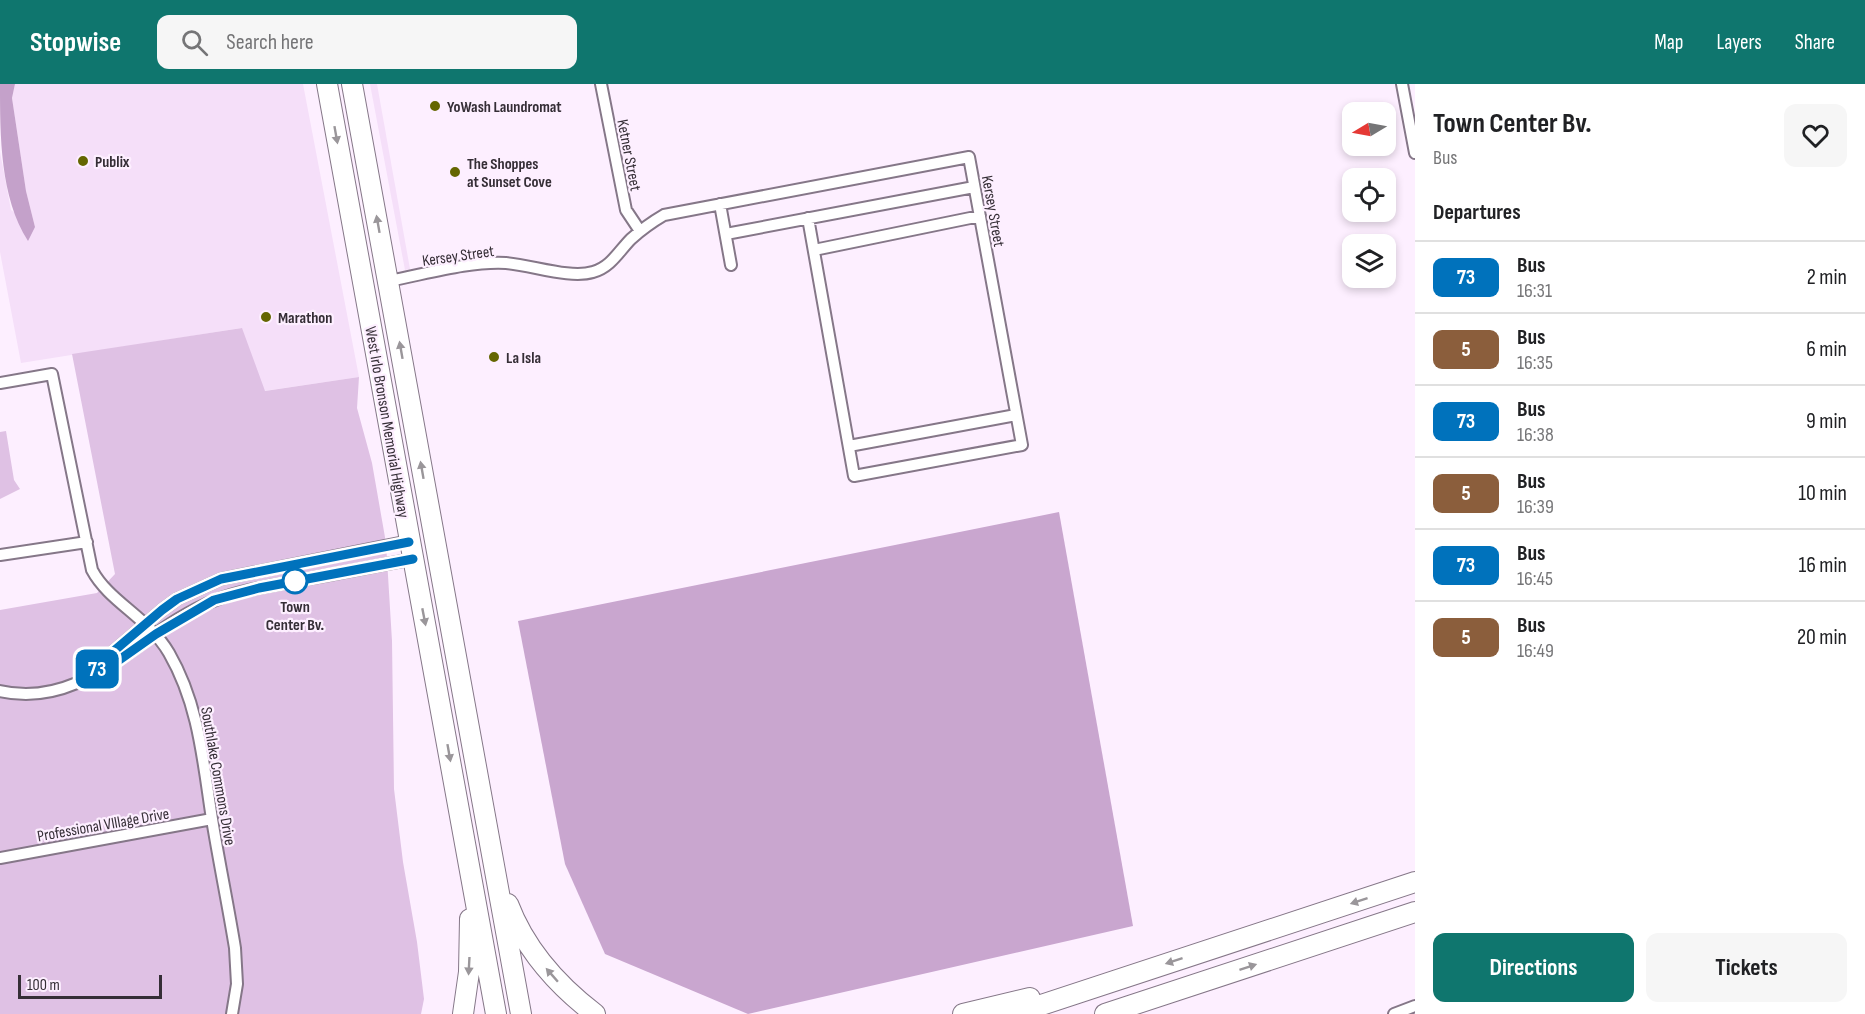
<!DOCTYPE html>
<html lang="en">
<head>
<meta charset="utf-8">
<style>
	:root { --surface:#fff; --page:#f6f6f6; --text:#202124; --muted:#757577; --line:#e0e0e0; --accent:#0f766e }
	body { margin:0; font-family:"Sofia Sans Condensed",sans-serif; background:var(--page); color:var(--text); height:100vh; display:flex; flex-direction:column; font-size:22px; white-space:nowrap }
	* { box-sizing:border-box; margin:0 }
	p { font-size:20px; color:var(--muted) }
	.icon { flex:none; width:33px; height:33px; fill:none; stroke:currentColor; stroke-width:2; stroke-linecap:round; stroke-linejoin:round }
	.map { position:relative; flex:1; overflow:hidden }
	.drawer { display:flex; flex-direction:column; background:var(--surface); width:450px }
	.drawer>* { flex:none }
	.badge { padding:0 12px; border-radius:9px; font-size:21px; line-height:39px }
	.needle { width:39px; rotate:260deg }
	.buttons { position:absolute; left:1342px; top:18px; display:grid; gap:12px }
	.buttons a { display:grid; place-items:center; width:54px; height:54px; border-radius:12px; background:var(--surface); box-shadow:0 3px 9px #0003; font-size:30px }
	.scale { position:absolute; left:18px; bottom:15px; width:144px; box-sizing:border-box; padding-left:6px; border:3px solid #352e36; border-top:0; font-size:16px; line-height:21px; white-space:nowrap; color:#352e36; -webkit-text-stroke:4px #fdefff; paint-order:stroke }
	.map>.badge { position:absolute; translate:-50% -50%; box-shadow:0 0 0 3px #fff }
	h2 { padding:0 18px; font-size:22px; line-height:54px }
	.round { display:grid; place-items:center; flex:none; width:63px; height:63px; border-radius:12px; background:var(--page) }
	.head { display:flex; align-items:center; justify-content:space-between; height:102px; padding:0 18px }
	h1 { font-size:28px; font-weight:700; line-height:45px }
	.primary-button { display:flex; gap:12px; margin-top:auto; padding:12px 18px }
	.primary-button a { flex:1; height:69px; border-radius:12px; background:var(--accent); color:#fff; font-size:24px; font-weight:700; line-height:69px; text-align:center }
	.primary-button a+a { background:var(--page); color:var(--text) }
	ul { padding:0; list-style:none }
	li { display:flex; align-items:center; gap:18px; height:72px; padding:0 18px; border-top:2px solid var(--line) }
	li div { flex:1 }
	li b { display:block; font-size:22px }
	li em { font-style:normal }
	li .badge { min-width:66px; font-weight:700; text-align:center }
	header { display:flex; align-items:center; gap:36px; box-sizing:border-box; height:84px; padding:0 30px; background:var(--accent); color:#fff }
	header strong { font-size:28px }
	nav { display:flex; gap:33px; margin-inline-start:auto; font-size:21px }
	.search { width:420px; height:54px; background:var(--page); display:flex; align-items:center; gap:15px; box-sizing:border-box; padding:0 21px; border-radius:12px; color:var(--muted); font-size:22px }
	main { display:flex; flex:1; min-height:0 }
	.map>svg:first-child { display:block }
	.built { fill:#f5dff9 }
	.green { fill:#dfc1e4 }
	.forest { fill:#c9a6cf }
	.water { fill:#c4a1ca }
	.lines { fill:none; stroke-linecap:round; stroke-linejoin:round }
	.street-casing { stroke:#857788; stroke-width:14 }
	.highway-casing { stroke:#857788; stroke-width:22 }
	.street { stroke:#fff; stroke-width:10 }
	.highway { stroke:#fff; stroke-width:20 }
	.oneway { fill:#9a969a }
	.line-casing { stroke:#fff; stroke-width:14 }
	.line { stroke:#0072bc; stroke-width:9 }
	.poi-dot { fill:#646601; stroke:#fdefff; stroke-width:2 }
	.stop-dot { fill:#fff; stroke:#0072bc; stroke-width:3 }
	.labels { text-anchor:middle; stroke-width:4.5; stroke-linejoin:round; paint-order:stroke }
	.poi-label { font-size:16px; font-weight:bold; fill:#352e36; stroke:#fdefff; text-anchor:start }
	.street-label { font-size:16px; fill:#352e36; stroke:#fdefff }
	.stop-label { font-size:16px; font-weight:bold; fill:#352e36; stroke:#fdefff }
</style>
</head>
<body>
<header>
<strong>Stopwise</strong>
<div class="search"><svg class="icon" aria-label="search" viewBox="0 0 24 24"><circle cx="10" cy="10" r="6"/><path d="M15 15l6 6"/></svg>Search here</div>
<nav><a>Map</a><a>Layers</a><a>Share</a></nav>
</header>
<main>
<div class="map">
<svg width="1415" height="930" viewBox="0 0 1415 930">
	<rect width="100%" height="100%" fill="#fdefff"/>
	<path class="built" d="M15,0H303L359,293L264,307L241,244L21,279L0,168V68L11,126L35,143L26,107L12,14Z
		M370,0H377L410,185L405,186Z"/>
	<path class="green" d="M242,244L265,307L359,293L357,324L372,379L386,459L392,557L394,705L403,778L417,858L424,915L421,930H0V526L97,509L115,490L72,270Z
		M6,347L14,396L20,405L0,415V348Z"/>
	<path class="forest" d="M1059,428L1133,842L748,930L605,870L565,780L518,537Z"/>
	<path class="water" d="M0,0H15L12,14L26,107L35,143L28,157C0,113 0,52 0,0Z"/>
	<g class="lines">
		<defs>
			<path id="street" d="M601,0L626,126L640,147
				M1402,0L1415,69
				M720,120L731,181
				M726,150L974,103
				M814,166L980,132
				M388,197C426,190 468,177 506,179C532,181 570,195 593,188C611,183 619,167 631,155C641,146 652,138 664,131L969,73L1022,361L854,392L808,134
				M0,299L52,290L92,486C109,518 148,533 169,569C199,621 203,677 212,735C219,778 228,821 235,864L237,900L232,930
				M849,362L1016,331
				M0,471L87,458
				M96,586L108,572L162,526L177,515L221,495L409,457
				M0,607C87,627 143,543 216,516C243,505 273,502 301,496C338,490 376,482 413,475
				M0,774L212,735
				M1394,930L1415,922"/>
			<path id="highway" d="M327,0L496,930
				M352,0L521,930
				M508,820C525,865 557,901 595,930
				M463,930L469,888L470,835
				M963,930L1030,914
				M1014,930L1415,798
				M1105,930L1415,828"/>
		</defs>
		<use href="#street" class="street-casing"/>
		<use href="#highway" class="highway-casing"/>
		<use href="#street" class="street"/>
		<use href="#highway" class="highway"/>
	</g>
	<defs><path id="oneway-solid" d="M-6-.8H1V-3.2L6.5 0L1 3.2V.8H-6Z" transform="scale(1.5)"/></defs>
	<g class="oneway">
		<use href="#oneway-solid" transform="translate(336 51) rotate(80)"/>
		<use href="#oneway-solid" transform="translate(378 140) rotate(-100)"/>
		<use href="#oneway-solid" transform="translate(401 266) rotate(-100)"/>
		<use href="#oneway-solid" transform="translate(422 386) rotate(-100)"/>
		<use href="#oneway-solid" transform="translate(424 533) rotate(79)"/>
		<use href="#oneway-solid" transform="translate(449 669) rotate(80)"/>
		<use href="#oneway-solid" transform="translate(1359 817) rotate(162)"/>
		<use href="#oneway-solid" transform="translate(1174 877) rotate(162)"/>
		<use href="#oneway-solid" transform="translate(469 882) rotate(93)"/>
		<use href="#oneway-solid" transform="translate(1248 883) rotate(-18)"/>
		<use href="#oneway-solid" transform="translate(552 891) rotate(-131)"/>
	</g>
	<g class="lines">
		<defs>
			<path id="line" d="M409,458L221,495L177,515L162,526L108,572L94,588L112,581L156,550L214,516L259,504L413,475"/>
		</defs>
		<use href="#line" class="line-casing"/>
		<use href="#line" class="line"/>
	</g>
	<g class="poi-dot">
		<circle cx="435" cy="22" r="6"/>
		<circle cx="83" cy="77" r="6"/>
		<circle cx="455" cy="88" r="6"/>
		<circle cx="266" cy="233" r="6"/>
		<circle cx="494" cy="273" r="6"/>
	</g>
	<circle class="stop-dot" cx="295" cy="497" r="12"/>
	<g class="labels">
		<g class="poi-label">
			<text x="447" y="28">YoWash Laundromat</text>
			<text x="95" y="83">Publix</text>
			<text x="467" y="85">The Shoppes<tspan x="467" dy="18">at Sunset Cove</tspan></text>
			<text x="278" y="239">Marathon</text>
			<text x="506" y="279">La Isla</text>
		</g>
		<g class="street-label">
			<text transform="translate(630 71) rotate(79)" y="6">Ketner Street</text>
			<text transform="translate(994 127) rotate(80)" y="6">Kersey Street</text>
			<text transform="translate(458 171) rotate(-8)" y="6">Kersey Street</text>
			<text transform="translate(388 338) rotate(80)" y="6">West Irlo Bronson Memorial Highway</text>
			<text transform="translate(219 692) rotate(80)" y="6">Southlake Commons Drive</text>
			<text transform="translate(103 740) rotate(-10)" y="6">Professional VIllage Drive</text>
		</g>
		<g class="stop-label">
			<text x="295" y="528">Town<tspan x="295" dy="18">Center Bv.</tspan></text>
		</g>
	</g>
</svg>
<div class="buttons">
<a><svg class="needle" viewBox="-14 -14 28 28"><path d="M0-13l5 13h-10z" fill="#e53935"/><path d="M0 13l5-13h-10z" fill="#757577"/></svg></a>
<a><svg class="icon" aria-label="locate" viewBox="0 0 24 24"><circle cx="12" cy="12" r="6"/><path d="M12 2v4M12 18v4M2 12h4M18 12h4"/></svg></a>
<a><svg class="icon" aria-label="layers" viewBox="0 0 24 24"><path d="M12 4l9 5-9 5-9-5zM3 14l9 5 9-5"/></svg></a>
</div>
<div class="scale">100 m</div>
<b class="badge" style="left:97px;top:585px;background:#0072bc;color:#fff">73</b>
</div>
<section class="drawer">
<div class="head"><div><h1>Town Center Bv.</h1><p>Bus</p></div><a class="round"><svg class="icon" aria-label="heart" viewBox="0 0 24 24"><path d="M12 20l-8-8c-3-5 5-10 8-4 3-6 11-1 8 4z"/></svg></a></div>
<h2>Departures</h2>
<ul>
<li><span class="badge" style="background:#0072bc;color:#fff">73</span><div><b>Bus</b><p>16:31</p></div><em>2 min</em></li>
<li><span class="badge" style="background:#8b5e3c;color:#fff">5</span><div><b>Bus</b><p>16:35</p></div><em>6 min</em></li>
<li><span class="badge" style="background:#0072bc;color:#fff">73</span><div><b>Bus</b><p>16:38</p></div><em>9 min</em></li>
<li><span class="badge" style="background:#8b5e3c;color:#fff">5</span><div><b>Bus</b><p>16:39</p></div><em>10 min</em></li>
<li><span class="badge" style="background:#0072bc;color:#fff">73</span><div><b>Bus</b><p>16:45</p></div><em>16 min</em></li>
<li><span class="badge" style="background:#8b5e3c;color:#fff">5</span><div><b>Bus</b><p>16:49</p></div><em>20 min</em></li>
</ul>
<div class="primary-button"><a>Directions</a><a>Tickets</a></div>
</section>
</main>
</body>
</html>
